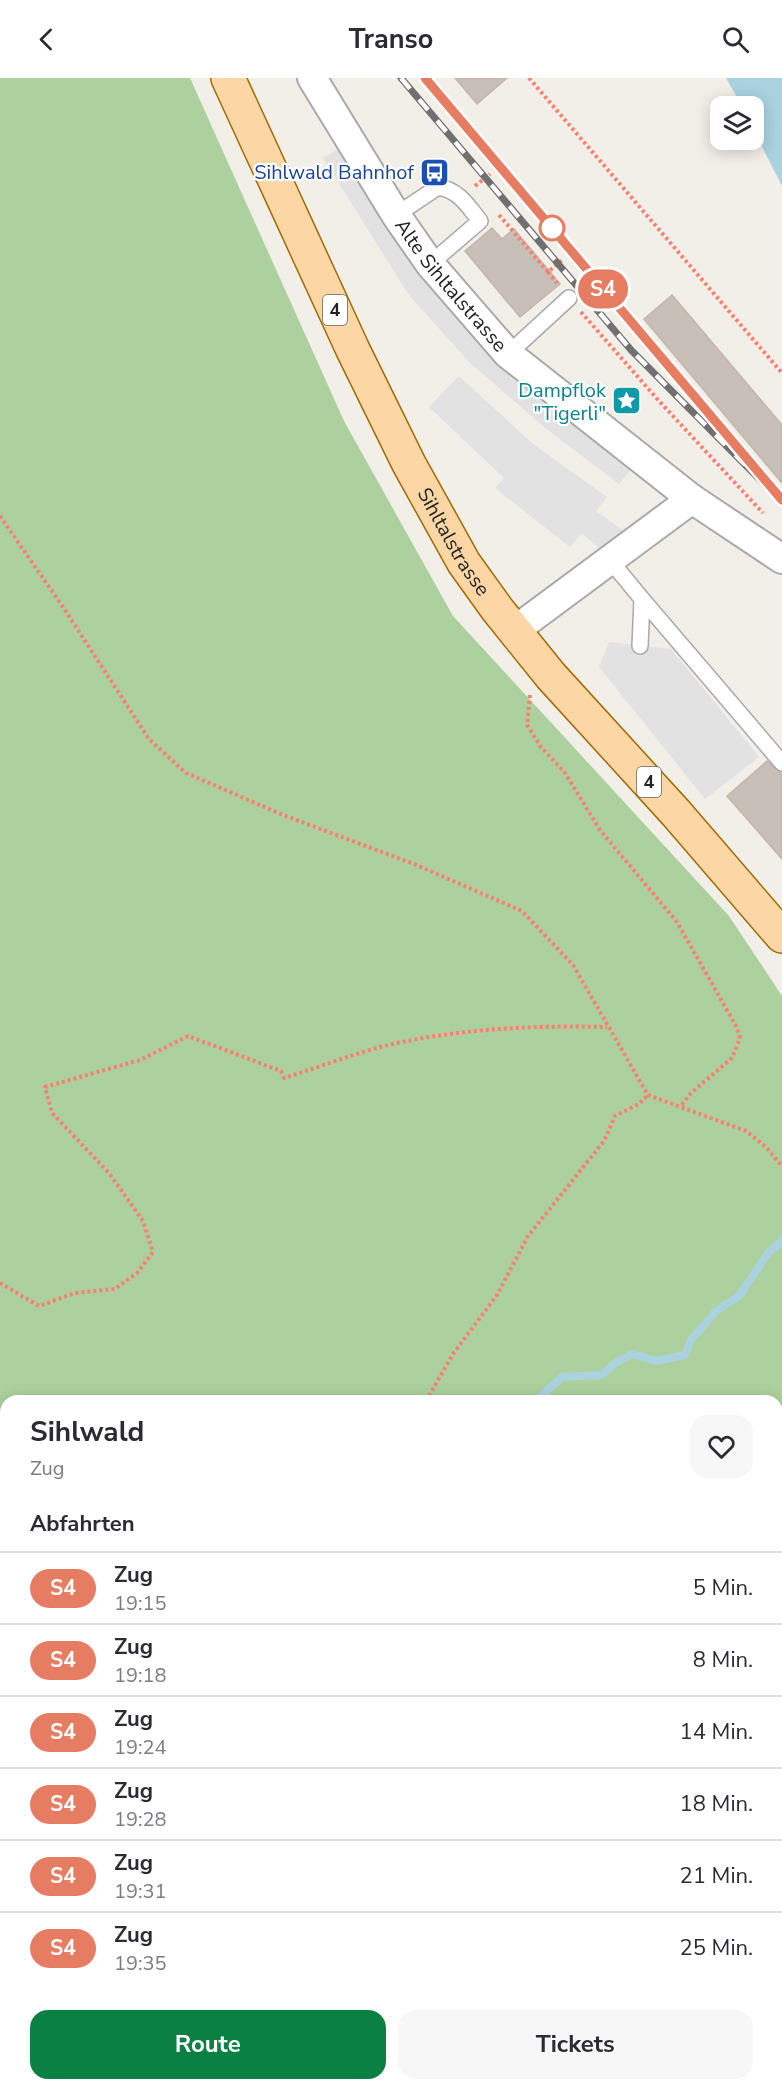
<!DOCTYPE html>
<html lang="de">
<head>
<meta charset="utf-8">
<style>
	:root { --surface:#fff; --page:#f7f7f7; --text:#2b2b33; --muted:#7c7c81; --line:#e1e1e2; --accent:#0b8043 }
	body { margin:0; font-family:"Nunito Sans",sans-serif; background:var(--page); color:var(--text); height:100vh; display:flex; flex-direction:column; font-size:22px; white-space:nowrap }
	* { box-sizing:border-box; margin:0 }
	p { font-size:20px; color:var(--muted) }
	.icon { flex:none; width:33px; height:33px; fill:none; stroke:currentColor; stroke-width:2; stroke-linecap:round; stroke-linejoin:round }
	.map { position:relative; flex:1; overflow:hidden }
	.drawer { position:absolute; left:0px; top:1317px; width:783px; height:696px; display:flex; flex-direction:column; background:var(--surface); border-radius:18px 18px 0 0; box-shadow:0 3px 15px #0003 }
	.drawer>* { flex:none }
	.badge { padding:0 12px; border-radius:20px; font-size:21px; line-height:39px }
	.tools { position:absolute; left:710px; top:18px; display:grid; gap:12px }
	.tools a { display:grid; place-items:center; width:54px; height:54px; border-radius:12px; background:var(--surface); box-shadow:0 3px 15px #0003; font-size:30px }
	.map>.badge { position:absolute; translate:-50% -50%; box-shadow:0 0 0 3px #fff }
	h2 { padding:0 30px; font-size:22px; line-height:54px }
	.round { display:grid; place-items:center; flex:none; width:63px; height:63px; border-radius:18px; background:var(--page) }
	.headline { display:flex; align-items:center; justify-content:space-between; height:102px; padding:0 30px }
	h1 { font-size:28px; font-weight:700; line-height:45px }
	.button { display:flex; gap:12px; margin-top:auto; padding:12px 30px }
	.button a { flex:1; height:69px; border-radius:18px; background:var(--accent); color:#fff; font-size:24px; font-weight:700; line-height:69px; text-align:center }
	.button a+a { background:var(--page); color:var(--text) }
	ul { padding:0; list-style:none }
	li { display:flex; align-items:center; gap:18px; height:72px; padding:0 30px; border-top:2px solid var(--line) }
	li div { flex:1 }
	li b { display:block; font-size:22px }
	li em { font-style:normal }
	li .badge { min-width:66px; font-weight:700; text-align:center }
	header { display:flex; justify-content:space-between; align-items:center; height:78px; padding:0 30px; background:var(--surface); font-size:27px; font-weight:700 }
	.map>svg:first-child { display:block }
	.forest { fill:#add19e; fill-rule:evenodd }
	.parking { fill:#e2e2e2 }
	.water { fill:#aad3df }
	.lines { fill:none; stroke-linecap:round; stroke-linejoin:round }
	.stream { stroke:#aad3df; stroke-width:8 }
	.building { fill:#c7bfb8; stroke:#c4b6ab; stroke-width:1.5 }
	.service-casing { stroke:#a9a9a9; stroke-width:18 }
	.minor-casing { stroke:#a9a9a9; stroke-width:32 }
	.primary-casing { stroke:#a06b00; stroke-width:36 }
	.path { stroke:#fa8072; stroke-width:4; stroke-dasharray:3 3; stroke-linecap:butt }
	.service { stroke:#fff; stroke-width:15 }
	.minor { stroke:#fff; stroke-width:28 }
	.primary { stroke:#fcd6a4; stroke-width:33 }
	.rail-casing { stroke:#707070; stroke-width:7 }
	.rail { stroke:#fff; stroke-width:4.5; stroke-dasharray:14; stroke-linecap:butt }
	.line-casing { stroke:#fff; stroke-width:14 }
	.line { stroke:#e67d63; stroke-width:9 }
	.stop-dot { fill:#fff; stroke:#e67d63; stroke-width:3 }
	.labels { text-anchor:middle; stroke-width:4.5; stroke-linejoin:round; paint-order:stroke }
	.shield { fill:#fff; stroke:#646464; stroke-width:1.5 }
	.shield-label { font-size:18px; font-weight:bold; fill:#222 }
	.transit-label { font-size:20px; fill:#164399; stroke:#fff; text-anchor:end }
	.street-label { font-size:20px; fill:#222; stroke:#fff }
	.culture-label { font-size:20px; fill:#0d838f; stroke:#fff; text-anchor:end }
</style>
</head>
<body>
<header><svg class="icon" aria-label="back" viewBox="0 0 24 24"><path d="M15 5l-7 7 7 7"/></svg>Transo<svg class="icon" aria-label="search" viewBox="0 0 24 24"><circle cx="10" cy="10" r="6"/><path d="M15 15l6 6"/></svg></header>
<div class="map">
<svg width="782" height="2013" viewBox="0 0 782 2013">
	<rect width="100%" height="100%" fill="#f2efe9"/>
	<path class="forest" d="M0,0H190L344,343L453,538L729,838L782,918V2013H0ZM6,1323H777V2007H6Z"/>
	<path class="parking" d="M342,69L484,268L556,333L633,389L619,406L544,349L470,285L409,217L323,80Z
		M459,298L533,366L607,419L596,433L624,453L601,472L582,455L570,469L495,410L504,400L429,329Z
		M609,564L671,571L759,679L705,721L599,589Z"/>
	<path class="water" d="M726,0H782V108L753,51V28H742Z"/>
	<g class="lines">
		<path class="stream" d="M536,1323L562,1299L601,1297L617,1284L633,1276L656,1283L685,1277L691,1262L716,1233L739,1218L769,1174L782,1163
			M0,1684L6,1674
			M0,1990L6,1963"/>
	</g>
	<path class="building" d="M455,0H507L477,26Z
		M492,150L502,161L514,151L560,206L520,239L465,173Z
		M672,217L782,347V405L644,241Z
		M767,683L782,696V781L727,718Z"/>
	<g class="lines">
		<defs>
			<path id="service" d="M396,137L438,109C459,112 468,128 480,143L430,186
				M508,276L569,220
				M609,481L642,521L640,568
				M642,521L782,685"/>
			<g id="minor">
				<path id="s1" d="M312,0L396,137L430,186L508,276L692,421L782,481"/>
				<path d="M514,553L692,421"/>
			</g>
			<g id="primary">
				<path id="s2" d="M228,0L353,272L409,386L464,485L497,531L551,598L676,735L782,858"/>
			</g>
		</defs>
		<use href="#service" class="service-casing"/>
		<use href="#minor" class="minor-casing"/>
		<use href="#primary" class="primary-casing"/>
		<path class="path" d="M529,0L782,295
			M475,108L490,96
			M499,137L548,194L562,182
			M548,194L557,205
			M581,234L659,323L763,435
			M0,438L63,529L149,661L186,695L283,737L414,786L522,833L573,887L648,1017L746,1053L766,1069L782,1088
			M530,617L527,647L541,669L565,695L600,752L677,844L736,948L740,960L732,980L691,1015L680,1029
			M0,1205L39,1228L75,1215L115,1211L137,1195L153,1174L143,1143L109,1095L52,1035L45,1009L140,982L188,958L281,993L284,1000C316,990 348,978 380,969C454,951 531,947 607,949
			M426,1323L453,1276L497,1217L528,1158L604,1063L615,1038L639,1026L648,1017
			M777,1385L782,1369
			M0,1782L6,1781
			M721,2007L726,2013
			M664,2013V2007"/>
		<use href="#service" class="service"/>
		<use href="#minor" class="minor"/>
		<use href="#primary" class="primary"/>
		<defs>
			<path id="rail" d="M401,0L631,272L782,424
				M425,0L735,366"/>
		</defs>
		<use href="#rail" class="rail-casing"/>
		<use href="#rail" class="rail"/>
	</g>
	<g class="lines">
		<defs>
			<path id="line" d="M425,0L782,422"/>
		</defs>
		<use href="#line" class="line-casing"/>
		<use href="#line" class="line"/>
	</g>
	<defs>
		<symbol id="bus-square" viewBox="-11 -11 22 22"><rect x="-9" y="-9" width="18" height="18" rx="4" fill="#1a4fb4" stroke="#fff"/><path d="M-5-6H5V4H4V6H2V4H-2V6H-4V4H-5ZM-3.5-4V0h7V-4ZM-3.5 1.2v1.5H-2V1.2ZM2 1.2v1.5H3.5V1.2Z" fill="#fff"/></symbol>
		<symbol id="sight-square" viewBox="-11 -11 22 22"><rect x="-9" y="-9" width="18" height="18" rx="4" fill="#0f9aa8" stroke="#fff"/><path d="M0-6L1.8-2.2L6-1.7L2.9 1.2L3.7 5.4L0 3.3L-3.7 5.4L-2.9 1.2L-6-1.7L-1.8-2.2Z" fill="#fff"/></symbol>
	</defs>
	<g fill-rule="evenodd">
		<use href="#bus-square" x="418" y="78" width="33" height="33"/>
		<use href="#sight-square" x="610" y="306" width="33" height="33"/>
	</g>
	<circle class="stop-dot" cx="552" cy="150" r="12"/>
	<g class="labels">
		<g class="shield">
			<rect x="323" y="217" width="24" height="30" rx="4.5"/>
			<rect x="637" y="689" width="24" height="30" rx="4.5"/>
		</g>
		<g class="shield-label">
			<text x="335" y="238">4</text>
			<text x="649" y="710">4</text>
		</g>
		<g class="transit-label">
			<text x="414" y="101">Sihlwald Bahnhof</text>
		</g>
		<g class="street-label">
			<text dy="7" stroke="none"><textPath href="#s1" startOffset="250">Alte Sihltalstrasse</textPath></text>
			<text dy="7" stroke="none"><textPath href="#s2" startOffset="516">Sihltalstrasse</textPath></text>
		</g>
		<g class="culture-label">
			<text x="606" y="319">Dampflok<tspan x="606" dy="23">"Tigerli"</tspan></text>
		</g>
	</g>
</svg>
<div class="tools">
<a><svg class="icon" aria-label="layers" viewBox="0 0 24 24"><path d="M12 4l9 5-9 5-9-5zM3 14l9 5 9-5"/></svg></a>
</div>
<b class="badge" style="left:603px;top:211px;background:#e67d63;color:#fff">S4</b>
<section class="drawer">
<div class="headline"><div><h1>Sihlwald</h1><p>Zug</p></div><a class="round"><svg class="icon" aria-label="heart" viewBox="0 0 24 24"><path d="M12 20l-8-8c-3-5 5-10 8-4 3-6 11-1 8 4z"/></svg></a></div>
<h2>Abfahrten</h2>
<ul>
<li><span class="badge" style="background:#e67d63;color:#fff">S4</span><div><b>Zug</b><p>19:15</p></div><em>5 Min.</em></li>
<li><span class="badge" style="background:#e67d63;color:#fff">S4</span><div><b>Zug</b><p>19:18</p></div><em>8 Min.</em></li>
<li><span class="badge" style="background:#e67d63;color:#fff">S4</span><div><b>Zug</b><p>19:24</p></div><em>14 Min.</em></li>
<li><span class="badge" style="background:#e67d63;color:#fff">S4</span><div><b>Zug</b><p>19:28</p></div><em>18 Min.</em></li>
<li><span class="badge" style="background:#e67d63;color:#fff">S4</span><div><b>Zug</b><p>19:31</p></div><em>21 Min.</em></li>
<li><span class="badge" style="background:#e67d63;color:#fff">S4</span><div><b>Zug</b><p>19:35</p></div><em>25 Min.</em></li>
</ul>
<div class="button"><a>Route</a><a>Tickets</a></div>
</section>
</div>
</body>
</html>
